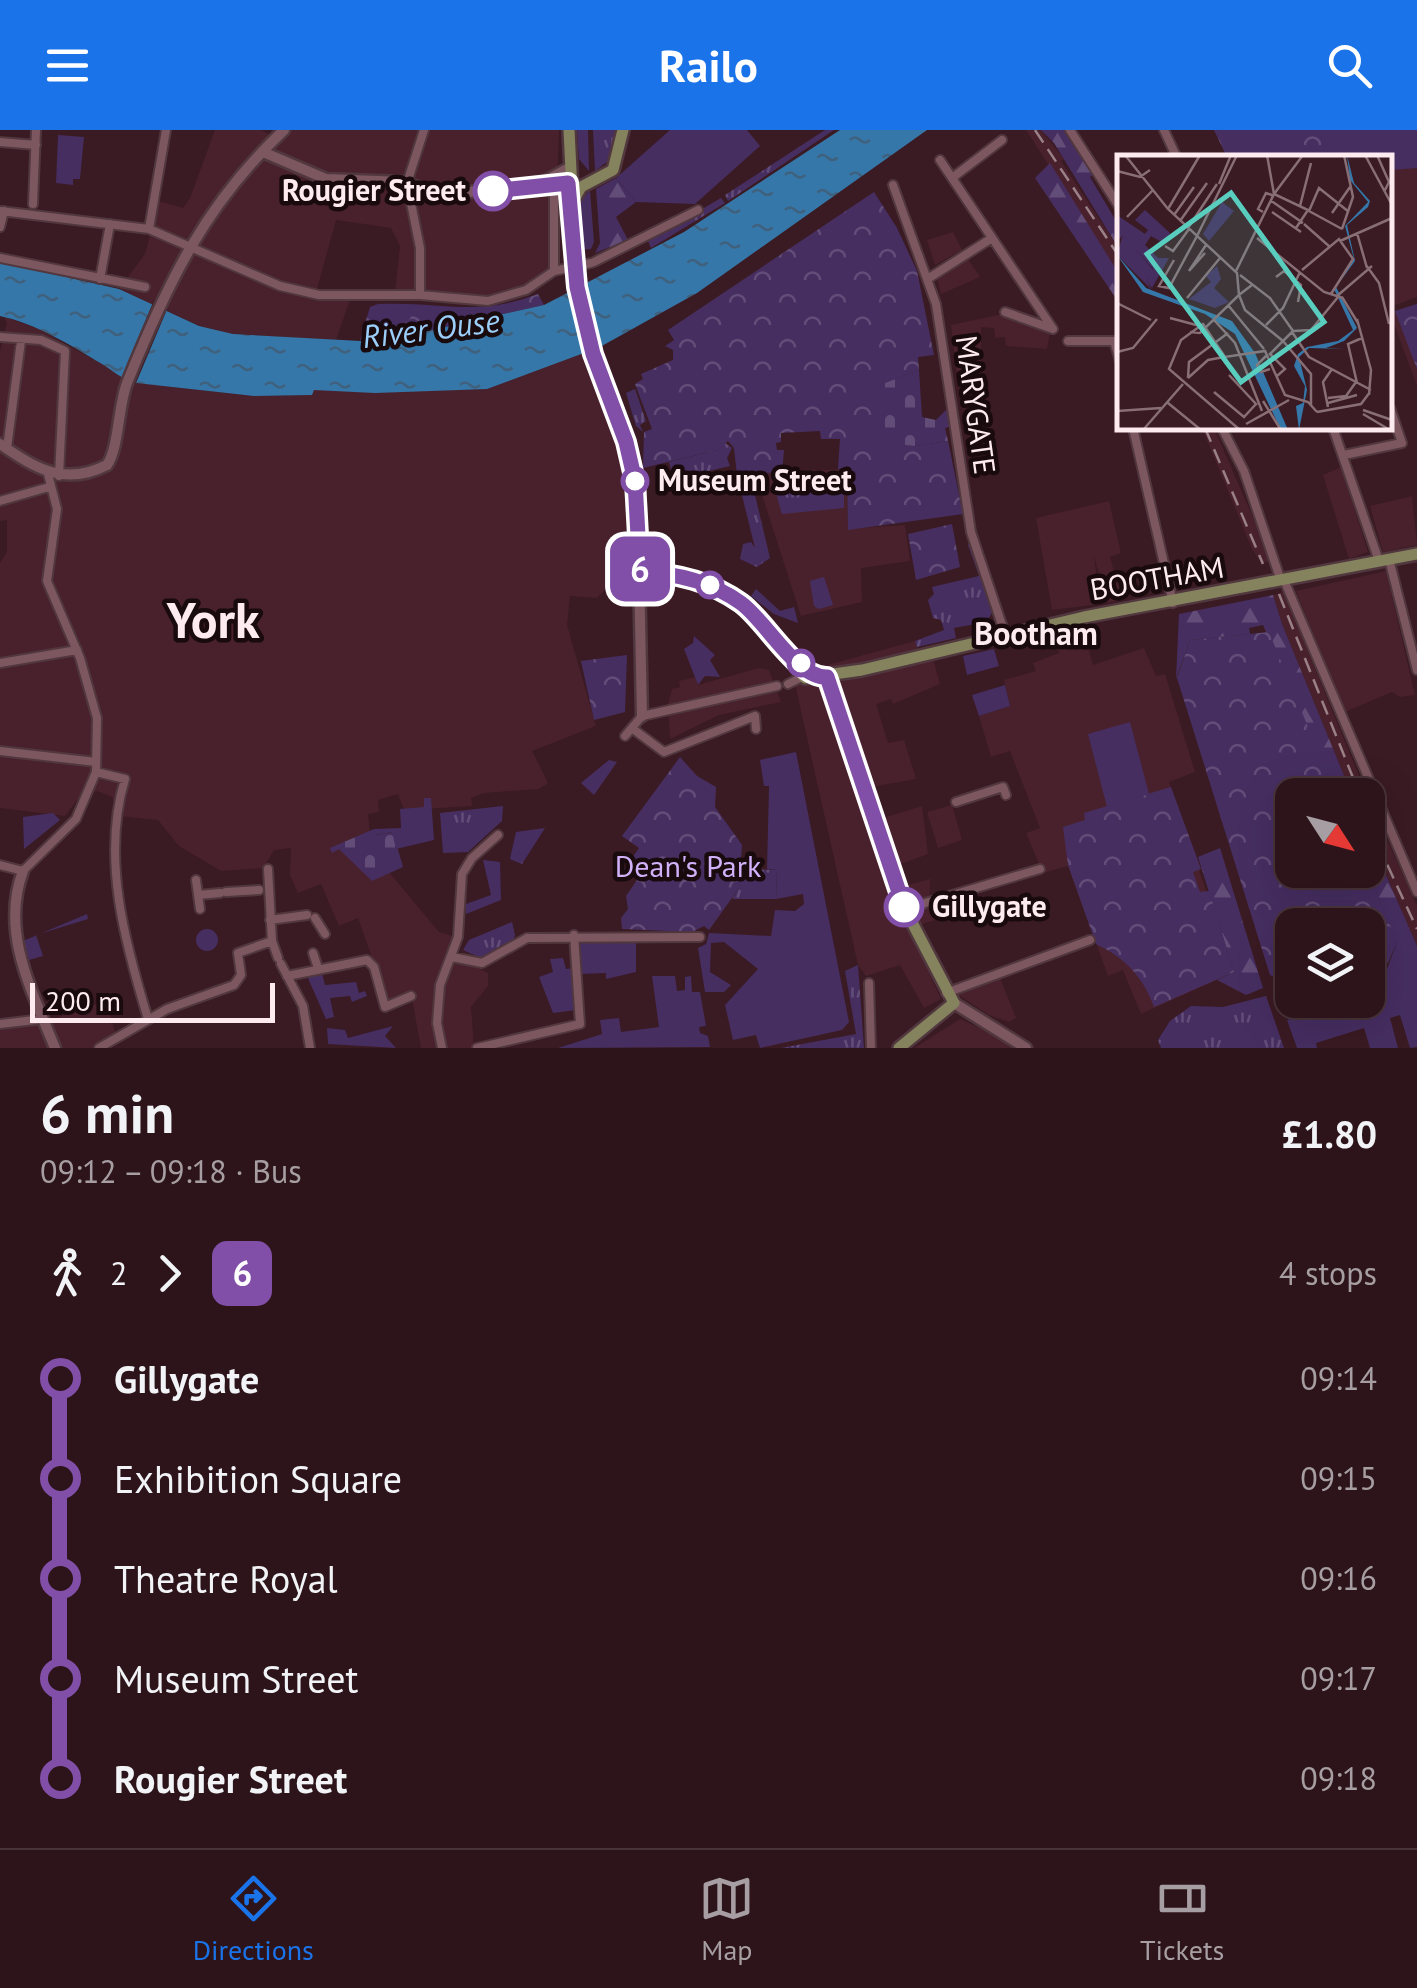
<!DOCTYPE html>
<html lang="en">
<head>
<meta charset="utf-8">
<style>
	:root { --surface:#2c141a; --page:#382127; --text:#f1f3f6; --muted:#a69ea2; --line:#483339; --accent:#1a73e8 }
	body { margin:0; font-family:"PT Sans",sans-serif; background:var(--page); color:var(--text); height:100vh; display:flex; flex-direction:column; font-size:38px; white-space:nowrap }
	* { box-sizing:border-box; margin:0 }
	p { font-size:32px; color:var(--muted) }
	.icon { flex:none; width:55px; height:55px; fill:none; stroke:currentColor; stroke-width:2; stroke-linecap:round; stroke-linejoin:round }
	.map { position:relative; height:918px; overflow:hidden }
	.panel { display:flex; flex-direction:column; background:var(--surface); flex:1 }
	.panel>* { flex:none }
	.badge { padding:0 20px; border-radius:15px; font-size:35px; line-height:65px }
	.needle { width:65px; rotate:126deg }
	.tools { position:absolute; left:1275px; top:648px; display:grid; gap:20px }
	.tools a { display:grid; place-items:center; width:110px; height:110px; border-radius:20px; background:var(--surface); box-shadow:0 10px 40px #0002,0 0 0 2px var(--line); font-size:50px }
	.scale { position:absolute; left:30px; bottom:25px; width:245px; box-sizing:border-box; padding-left:10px; border:5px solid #feebef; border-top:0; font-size:28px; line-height:35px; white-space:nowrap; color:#feebef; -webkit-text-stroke:8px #180a0d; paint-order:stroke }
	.map>.badge { position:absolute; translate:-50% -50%; box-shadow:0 0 0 5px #fff }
	.legs { display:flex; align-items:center; gap:15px; height:110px; padding:0 40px; font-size:32px }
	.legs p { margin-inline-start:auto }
	.summary { display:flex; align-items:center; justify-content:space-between; height:170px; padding:0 40px }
	h1 { font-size:55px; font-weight:800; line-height:75px }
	ul { padding:0 40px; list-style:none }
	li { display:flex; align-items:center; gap:35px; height:100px; font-size:38px }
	li i { display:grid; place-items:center; width:15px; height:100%; margin:0 12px; background:currentColor }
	li i::after { content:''; width:25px; height:25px; margin:-12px; border:8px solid; border-radius:50%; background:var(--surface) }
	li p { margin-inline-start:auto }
	li:first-child i { background:linear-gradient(#0000 50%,currentColor 0) }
	li:last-child i { background:linear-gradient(currentColor 50%,#0000 0) }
	header { display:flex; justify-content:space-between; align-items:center; height:130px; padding:0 40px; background:var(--accent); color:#fff; font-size:45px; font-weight:800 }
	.menu { display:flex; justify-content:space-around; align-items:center; height:140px; border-top:2px solid var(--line); background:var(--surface); font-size:28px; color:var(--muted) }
	.menu a { display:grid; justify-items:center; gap:5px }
	.menu .active { color:var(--accent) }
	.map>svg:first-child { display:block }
	.built { fill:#49212d }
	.grass { fill:url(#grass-tufts) }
	.forest { fill:url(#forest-firs) }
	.cemetery { fill:url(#cemetery-stones) }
	.park { fill:url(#park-crowns) }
	.garden { fill:#462e61 }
	.water { fill:url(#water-ripples) }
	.pier { fill:#3a1a23 }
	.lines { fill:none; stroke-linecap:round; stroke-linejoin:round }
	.street-casing { stroke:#51373e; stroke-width:12 }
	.secondary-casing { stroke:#51373e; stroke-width:15 }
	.primary-casing { stroke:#51373e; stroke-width:16 }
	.street { stroke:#7d5760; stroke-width:8 }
	.secondary { stroke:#7d5760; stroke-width:10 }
	.primary { stroke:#85835d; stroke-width:11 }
	.rail { stroke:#9a8187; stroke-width:2.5; stroke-dasharray:15 8; stroke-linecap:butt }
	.primary-bridge-casing { stroke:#51373e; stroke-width:16; stroke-linecap:butt }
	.primary-bridge { stroke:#85835d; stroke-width:11 }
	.line-1-casing { stroke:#fff; stroke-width:22 }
	.line-1 { stroke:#824fa8; stroke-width:15 }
	.stop-1-dot { fill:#fff; stroke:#824fa8; stroke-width:5 }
	.labels { text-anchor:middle; stroke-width:9; stroke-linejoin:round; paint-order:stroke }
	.stop-label { font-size:30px; font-weight:bold; fill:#feebef; stroke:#180a0d; text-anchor:start }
	.street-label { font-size:30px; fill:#feebef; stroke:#180a0d }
	.park-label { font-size:30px; fill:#d1b1fa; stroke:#180a0d }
	.water-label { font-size:32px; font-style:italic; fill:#9bcef8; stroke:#180a0d }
	.neighbourhood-label { font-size:32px; font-weight:bold; fill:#feebef; stroke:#180a0d }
	.town-label { font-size:50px; font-weight:bold; fill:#feebef; stroke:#180a0d }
	.inset-road { fill:none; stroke:#886e75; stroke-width:2.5 }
	.view { fill:#59cebf; fill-opacity:0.15; stroke:#59cebf; stroke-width:5 }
	.inset-edge { fill:none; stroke:#feebef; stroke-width:5 }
</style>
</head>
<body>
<header><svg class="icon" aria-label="menu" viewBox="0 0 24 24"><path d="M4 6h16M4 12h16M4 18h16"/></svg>Railo<svg class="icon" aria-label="search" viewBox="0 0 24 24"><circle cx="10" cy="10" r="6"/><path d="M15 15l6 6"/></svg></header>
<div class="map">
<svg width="1417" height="918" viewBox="0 0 1417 918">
	<defs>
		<pattern id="grass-tufts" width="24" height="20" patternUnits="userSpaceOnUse" patternTransform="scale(2.5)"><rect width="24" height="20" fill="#462e61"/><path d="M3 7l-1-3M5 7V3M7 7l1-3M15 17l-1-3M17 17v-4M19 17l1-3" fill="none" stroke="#624c78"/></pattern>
		<pattern id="forest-firs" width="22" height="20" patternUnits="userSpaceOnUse" patternTransform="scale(2.5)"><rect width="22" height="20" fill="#462e61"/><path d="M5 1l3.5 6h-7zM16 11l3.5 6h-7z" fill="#624c78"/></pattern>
		<pattern id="cemetery-stones" width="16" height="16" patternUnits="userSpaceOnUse" patternTransform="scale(2.5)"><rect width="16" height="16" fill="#462e61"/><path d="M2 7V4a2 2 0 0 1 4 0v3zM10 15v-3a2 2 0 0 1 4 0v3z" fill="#624c78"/></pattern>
		<pattern id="park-crowns" width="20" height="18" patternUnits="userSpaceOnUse" patternTransform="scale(2.5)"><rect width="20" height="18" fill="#462e61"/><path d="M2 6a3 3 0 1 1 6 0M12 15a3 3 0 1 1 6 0" fill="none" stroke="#624c78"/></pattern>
		<pattern id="water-ripples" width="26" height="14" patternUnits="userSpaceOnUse" patternTransform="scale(2.5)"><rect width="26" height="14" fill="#3577a9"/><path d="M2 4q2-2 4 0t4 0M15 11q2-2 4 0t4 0" fill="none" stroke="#3f617d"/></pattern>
	</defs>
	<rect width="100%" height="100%" fill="#3a1a23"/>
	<path class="built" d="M215,0H261L270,5L275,0H559L554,141L499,166L395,161L400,116L391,98L336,90L317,159L353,161L336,210L233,204L200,196L119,159L145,124L159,71L183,78L190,68Z
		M1026,0H1041L1064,29L1061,31L1119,119V144Z
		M1214,0H1417V167L1390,177V28L1227,27Z
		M953,102L962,120L935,135L927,110Z
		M966,126L980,147L941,164L937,148Z
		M1417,174V256L1390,183Z
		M1003,184L1050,203L1047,219L1006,216L1005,207L995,208L994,198L981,197V238L974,239L975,250L958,252L951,195Z
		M4,187L37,198L136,253L253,266L312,265L313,260L487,259L585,222L623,320L633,383L632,430L597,468L570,466L567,495L596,596L532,621L548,653L539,659L484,663L471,668L472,676L404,680L398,664L378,670L379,682L368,684L370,703L351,709L372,751L389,742L439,802L453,806L449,824L488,843V856L471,877L474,918H421L412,869L387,870L358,788L339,796L321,754L298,763L290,745L291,718L274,720L263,738L221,741L179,716L158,690L119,686L112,667L97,661L81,665L65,686L0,678V433L7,422V390L0,391V221L7,194Z
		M1202,298H1214L1272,431L1261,433L1252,419Z
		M1341,337L1368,422L1349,429L1323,345Z
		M847,339L848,399L905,395L910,431L861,438L862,472L801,486L755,343Z
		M1412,366L1417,415L1383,422L1370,376Z
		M1109,371L1121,423L1110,427L1122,470L1107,473L1094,426L1100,474L1052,480L1036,388Z
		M1386,441L1415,565L1400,567L1392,562L1345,582L1296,461Z
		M1285,462L1310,527L1367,665H1352L1282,494L1273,465Z
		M1084,502L1093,535L1144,518L1156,546L1165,544L1195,642L1169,652L1234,842L1141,884L1123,840L1108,846L1068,736L1043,743L1026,703L1040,698L1010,621L991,627L979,586L1010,576L1004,550L1036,541L1033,533L1059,523L1058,505Z
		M915,511L921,531L933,529L940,554L893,574L891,569L876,574L888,613L904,610L916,649L871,657L880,689L922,676L928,724L893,737L901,757L930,749L929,778L935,790L916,796L923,830L941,869L924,878L900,835L866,846L858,835L795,554L824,545V536Z
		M759,538L769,540L781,572L719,585L670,609L668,574L672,559L680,557L679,551L695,547L698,555Z
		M1368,667L1417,776V816L1368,704Z
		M952,675L962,710L938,718L927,682Z
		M1000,848L1016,888L1009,892L989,885L957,864Z
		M106,871L116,905L93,918H0V896L38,894Z
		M960,889L998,906L1013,918H914Z"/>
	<path class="grass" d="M593,0H615L608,31L595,41Z
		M825,0H834L728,71L725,65Z
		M721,68L725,73L651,118L648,111Z
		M635,259L646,291L640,295L643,302L636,296L626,263Z
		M725,313L732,318L727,328L730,336L674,349L669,332L718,320Z
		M750,344L770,428L757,437L740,429L743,414L751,412L755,418L737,345Z
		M837,353L844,354V378L782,384L775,360Z
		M971,411L992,483L986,492L954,498L956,508L917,517L915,511L944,500L941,490L933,488L928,470L934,464L932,457L979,446L968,415Z
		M824,447L833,475L819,479L814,476L810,451Z
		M756,459L780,481L794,477L798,493L774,484L751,466Z
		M609,630L617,632L594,665L581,653Z
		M503,676L502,691L468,722L443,723L440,683Z
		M545,698L522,734L510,729L516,702Z
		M740,739L777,740L776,769H732L739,758Z
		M512,792L515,805L512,814L481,828L463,820L469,810Z
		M858,835L864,918H781L856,904L845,841Z
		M1266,866L1284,918H1161L1158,910L1170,891L1191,876L1223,877Z"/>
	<path class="forest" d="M1041,0H1066L1095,43L1090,47L1119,96V119L1054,13Z
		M1050,33L1119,144V173L1035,48Z
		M616,48L636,72L616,87L628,110L595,123L600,113L596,59Z
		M1273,465L1282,494L1352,665H1336L1263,495L1249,498L1250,504L1190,510L1176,549L1179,484Z
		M1368,704L1417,816L1397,813L1367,740Z
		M1220,718L1263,858L1246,865L1217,850L1234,842L1198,727Z"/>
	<path class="cemetery" d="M919,240L922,287L936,290L947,279L952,296L945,298L948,311L915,316L876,314V256Z
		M374,699L376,705L393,702L403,737L372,751L339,719L332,723L330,718Z"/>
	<path class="park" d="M1214,0H1417L1390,28L1227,27Z
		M874,62L897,98L917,141L934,225L918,227L919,240L877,256L876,313L915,316L948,311L963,384L848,400L847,340L838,339L840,309H821L820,301L781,303V312L776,313L777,320H784L782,342L737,345L734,318L728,311L718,320L643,338L644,302L652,299L635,254L643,249L641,244L673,230V220L665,216L674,210L668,200Z
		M538,164L544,175L379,212L360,210L370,177L378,174C442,171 475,188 538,164Z
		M1417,174V239L1395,181Z
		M952,394L960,437L916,450L908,404Z
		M1269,502L1336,665H1292V740H1367L1397,812L1388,833L1368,840V795H1292V855L1270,845L1177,548L1190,510Z
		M627,525L625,582L594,590L581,531Z
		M680,627L697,646L716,657L715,677L742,715L739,758L709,800L704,796L692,802L622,799L621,788L628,779L626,766L637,750L624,740L639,718L622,706Z
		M1171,657L1201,739L1193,742L1200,762L1209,761L1234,842L1154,877C1143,846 1125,828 1096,814L1068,735L1063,697L1085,690L1084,683Z"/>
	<path class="garden" d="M577,0H588L589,41L579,29Z
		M670,0H747L760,16L695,74L636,72L616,48Z
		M1222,0H1288L1298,27H1235Z
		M1325,0H1417V38L1390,40V28L1327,27Z
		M58,5L84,7L80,49H73V55L56,53Z
		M590,60L594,112L591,119L581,120L578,73Z
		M378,174L456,177L442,185L423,176L395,180Z
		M377,180L392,186L407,181L411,187C402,201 383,199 372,188Z
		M694,506L715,525L710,530L720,547L705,546L698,555L684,519L693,513Z
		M994,519L999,536L967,545L963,526Z
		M1005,555L1010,576L979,586L972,565Z
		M1130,592L1149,664L1107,677L1088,604Z
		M796,622L849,892L842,900L760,918L756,905L733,910L725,875L758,839L724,812L711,813L710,842L731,855L724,862H705L698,818L706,814L709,803L771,806L775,780L795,781L804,774L803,764L776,769L777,740L767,739L769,656H764L760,630Z
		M424,668H431L434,710L396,719L392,702L375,705L374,699L401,698L400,679L424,677Z
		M53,683L60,690L24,719L23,687Z
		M483,730L500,732L501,770L466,784V774L491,765Z
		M87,784L88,789L36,805L43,826L29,830L23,811Z
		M196 810a11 11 0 1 1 22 0a11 11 0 1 1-22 0Z
		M636,809V842L606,849V843L581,844L577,810Z
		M1397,812L1417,816V917L1410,918L1400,885L1390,888L1398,918H1370L1364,898L1316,913L1317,918H1297L1287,890L1383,863L1382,853Z
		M563,828L566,839L575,838L576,880L553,883L539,847L553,842L550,829Z
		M322,843L325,855L356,852L359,863L365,861L367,866L352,872L350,866L330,868L334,887L326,889L307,846Z
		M652,846H675L677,861L685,860V847L691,846L692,862H700L706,896L699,897L700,903L708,906L710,917L558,918L602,904L600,890L619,888L621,902L659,897Z
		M393,896L385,906L396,918L328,914L327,898L345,900L348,908Z"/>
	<path class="water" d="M840,0H927L697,163L600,217L487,259L375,263L314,260L312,265L254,266L136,253C121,249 115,242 102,234C70,215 37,194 0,186V132L119,159L199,196L233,204L379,212L544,175L684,102Z"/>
	<path class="pier" d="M154,170L168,177L136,253L121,249Z"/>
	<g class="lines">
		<defs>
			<path id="street" d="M1070,0L1120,78
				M1164,0L1177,28
				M0,12L36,15
				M940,30L1053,199
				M952,48L1002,10
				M893,55L936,174L971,402L1005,504
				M554,67V141
				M33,74L36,0
				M0,81L149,99L280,156L319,165H420L488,171L526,160L554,141L591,133
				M0,97L4,81
				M149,99L166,0
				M0,128L145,157
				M594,132L698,80
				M929,148L992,108
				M100,149L110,94
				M420,165V118L407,53L424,0
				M1005,182L1053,199
				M0,207L41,210L65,221L59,346
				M1068,211H1114L1120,231
				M1133,298L1173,473
				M1222,298L1244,341L1281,451
				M1333,298L1379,431
				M7,318L21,211
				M1344,325L1402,313L1390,278
				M0,371L49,357
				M1389,429L1417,540
				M1284,450L1417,762
				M0,533L77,520
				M788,554L802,547
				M633,599L664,622L755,586L756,599
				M625,606L642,586L777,556
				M0,621L96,632
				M96,642L125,649C101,727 125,813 148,889
				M956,672L1003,657L1006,665
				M0,735L23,741L76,689L96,642L97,588L80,528L47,451L57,379L48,344
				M268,739L272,811L278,828
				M196,750L200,779
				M226,762L259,760
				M198,765L220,763
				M905,779L1040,739
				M315,788L325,804
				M270,790L307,785
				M527,808L700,807
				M313,823L318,838
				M452,827L482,833L527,808
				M281,834L303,876L310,918
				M287,846L367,830L374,837L385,877L411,866
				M869,853L871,918
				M946,863L1090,810
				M0,894L43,889
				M99,918L167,879L234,855L241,845L238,823L272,811
				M442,918L437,893L440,855L458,807L462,744L472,728L498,705
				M477,918L580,894L574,805"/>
			<path id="secondary" d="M263,22L326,49L402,52L442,65L540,54L569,38
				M0,314C35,338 64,357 107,335C119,318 118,276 127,253C167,154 205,74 284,0
				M639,442L642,586
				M23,741C0,802 32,861 55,918
				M954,873L1026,918"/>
			<path id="primary" d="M569,0L575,122
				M573,71L581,57L613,40L623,0
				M593,224L629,324L639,442L694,448L742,473L805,548L862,540L1084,487L1417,424
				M788,525L815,547
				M827,547L905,779L954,873L899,918"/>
		</defs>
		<use href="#street" class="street-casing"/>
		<use href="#secondary" class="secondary-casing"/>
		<use href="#primary" class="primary-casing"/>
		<use href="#street" class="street"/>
		<use href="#secondary" class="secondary"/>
		<use href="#primary" class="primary"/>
		<path class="rail" d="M1035,0L1120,128
			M1205,298L1263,434
			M1279,464L1360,665
			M1368,693L1417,799"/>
		<defs>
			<path id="primary-bridge" d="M575,122L577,157L593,224"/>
		</defs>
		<use href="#primary-bridge" class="primary-bridge-casing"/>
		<use href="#primary-bridge" class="primary-bridge"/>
	</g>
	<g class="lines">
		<defs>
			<path id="line-1" d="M493,61L568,53L577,157L593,224L626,312L635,351L640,442C677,443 710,451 741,473C766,491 796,548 827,547L904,777"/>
		</defs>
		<use href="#line-1" class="line-1-casing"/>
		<use href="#line-1" class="line-1"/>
	</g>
	<g class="stop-1-dot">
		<circle cx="493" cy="61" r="18"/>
		<circle cx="635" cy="351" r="12"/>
		<circle cx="710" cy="455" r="12"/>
		<circle cx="801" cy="533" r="12"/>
		<circle cx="904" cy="777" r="18"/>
	</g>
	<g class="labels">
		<g class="stop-label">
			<text x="466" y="71" text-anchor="end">Rougier Street</text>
			<text x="658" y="361">Museum Street</text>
			<text x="932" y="787">Gillygate</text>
		</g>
		<g class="street-label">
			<text transform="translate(975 275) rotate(82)" y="10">MARYGATE</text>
			<text transform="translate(1157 449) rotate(-10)" y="10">BOOTHAM</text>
		</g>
		<g class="park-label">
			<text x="688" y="747">Dean's Park</text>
		</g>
		<g class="water-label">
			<text transform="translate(431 199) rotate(-7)" y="11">River Ouse</text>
		</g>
		<g class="neighbourhood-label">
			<text x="1036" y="515">Bootham</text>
		</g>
		<g class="town-label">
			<text x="213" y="508">York</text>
		</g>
	</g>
	<g transform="translate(1117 25)">
		<rect width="275" height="275" fill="#3a1a23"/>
		<path d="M6,79L36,115L30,126L35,135L0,100Z" fill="#462e61"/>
		<path d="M105,47L117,56L92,86L86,79ZM28,55L53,78L48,89L34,81L28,90L41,103H52L35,133L30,126L36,114L6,80L0,87V60L28,79L31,75L18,65ZM100,111L104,124L97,133L112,147L98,153L72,144L94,127L89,121Z" fill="#462e61"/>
		<path d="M230,0L237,28L253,46L251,52L230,70L238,106L219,132L240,173L227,186L209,193L229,194L192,193L182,202L190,235L182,275L179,251L186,248L188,231L177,211L181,199L190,192L221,186L236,175L217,134L237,104L228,71L251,47L233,25ZM0,100L29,133L115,166L138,198L171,275H164L118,179L88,159L26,137Z" fill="#3577a9"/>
		<path class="inset-road" d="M8,0L51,54L120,118L122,140L83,178L73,177M248,0L275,50M260,0L272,27L267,37M0,16L23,22L33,15M102,29L114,0M153,45L186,68M183,51L194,8M51,54L83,0M146,57L141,54L149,38L155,40M155,57L184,77M215,58L233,32M57,60L77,32M10,62L36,35M63,66L90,28M187,69L213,92M71,73L100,29M179,73L191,55L157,39L186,0M225,74L192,56L202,33L232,57M225,74L236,42L227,0M240,78L250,113M80,81L120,0M140,83L207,137L226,143M223,86L275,63M48,91L56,96L72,74M88,98L72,116L89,90M57,105L42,131L52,133L80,81M249,110L262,128L272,169M185,115L222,84L236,104L214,139M119,116L157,39L150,0M123,120L153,143L176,176M159,122L167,116L184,130L181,147M135,130L122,140L128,155L166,186M220,141L255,111M225,142L241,168M70,143L103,103M0,148L34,165M111,150L147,194M53,163L83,171M240,164L254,215L252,240M97,165L118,188L145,256M149,170L166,153L183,117M176,176L194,175L221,142M175,177L192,202L254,235M166,186L194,219V250M0,197L16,193L40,164M153,199L168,214L160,221M152,200L176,176M149,201L140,210L144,217L153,214M112,220L140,250M71,223L72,207L111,178M71,223L91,205L107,202M240,228L231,189L245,183M97,237L127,262L139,249M211,243L229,241L239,227M146,246L164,275M51,248L84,275M211,248L240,240M211,252L206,227L215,214M246,255L275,265M0,256L44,253M200,257L244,249L253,237M246,259L273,275M129,269L172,245M26,275L66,229M123,275L52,214L64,185L86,169L108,202L148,196L168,240L191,247L200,257"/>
		<path class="view" d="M114,38L207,167L124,227L30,99Z"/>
		<rect width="275" height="275" class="inset-edge"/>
	</g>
</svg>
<div class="tools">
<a><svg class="needle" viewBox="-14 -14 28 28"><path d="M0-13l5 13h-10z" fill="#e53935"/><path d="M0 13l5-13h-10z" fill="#a69ea2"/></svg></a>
<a><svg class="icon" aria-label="layers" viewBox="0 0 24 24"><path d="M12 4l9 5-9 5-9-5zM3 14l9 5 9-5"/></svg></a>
</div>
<div class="scale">200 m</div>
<b class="badge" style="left:640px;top:439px;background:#824fa8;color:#fff">6</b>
</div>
<section class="panel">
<div class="summary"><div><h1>6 min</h1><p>09:12 – 09:18 · Bus</p></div><b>£1.80</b></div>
<div class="legs"><svg class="icon" aria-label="walk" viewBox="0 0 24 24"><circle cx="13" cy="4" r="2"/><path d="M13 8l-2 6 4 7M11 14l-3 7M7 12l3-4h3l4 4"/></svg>2<svg class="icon" aria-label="forward" viewBox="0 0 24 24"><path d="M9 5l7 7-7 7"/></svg><b class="badge" style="background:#824fa8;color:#fff">6</b><p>4 stops</p></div>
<ul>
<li><i style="color:#824fa8"></i><b>Gillygate</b><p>09:14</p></li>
<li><i style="color:#824fa8"></i><span>Exhibition Square</span><p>09:15</p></li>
<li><i style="color:#824fa8"></i><span>Theatre Royal</span><p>09:16</p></li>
<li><i style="color:#824fa8"></i><span>Museum Street</span><p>09:17</p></li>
<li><i style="color:#824fa8"></i><b>Rougier Street</b><p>09:18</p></li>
</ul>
</section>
<nav class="menu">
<a class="active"><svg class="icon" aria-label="directions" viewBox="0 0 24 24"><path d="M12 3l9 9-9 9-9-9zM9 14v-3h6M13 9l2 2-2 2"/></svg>Directions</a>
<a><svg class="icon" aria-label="map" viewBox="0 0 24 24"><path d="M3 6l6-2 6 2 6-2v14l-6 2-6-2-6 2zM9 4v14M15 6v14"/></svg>Map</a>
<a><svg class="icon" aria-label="tickets" viewBox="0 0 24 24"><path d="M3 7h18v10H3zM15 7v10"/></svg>Tickets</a>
</nav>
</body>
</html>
